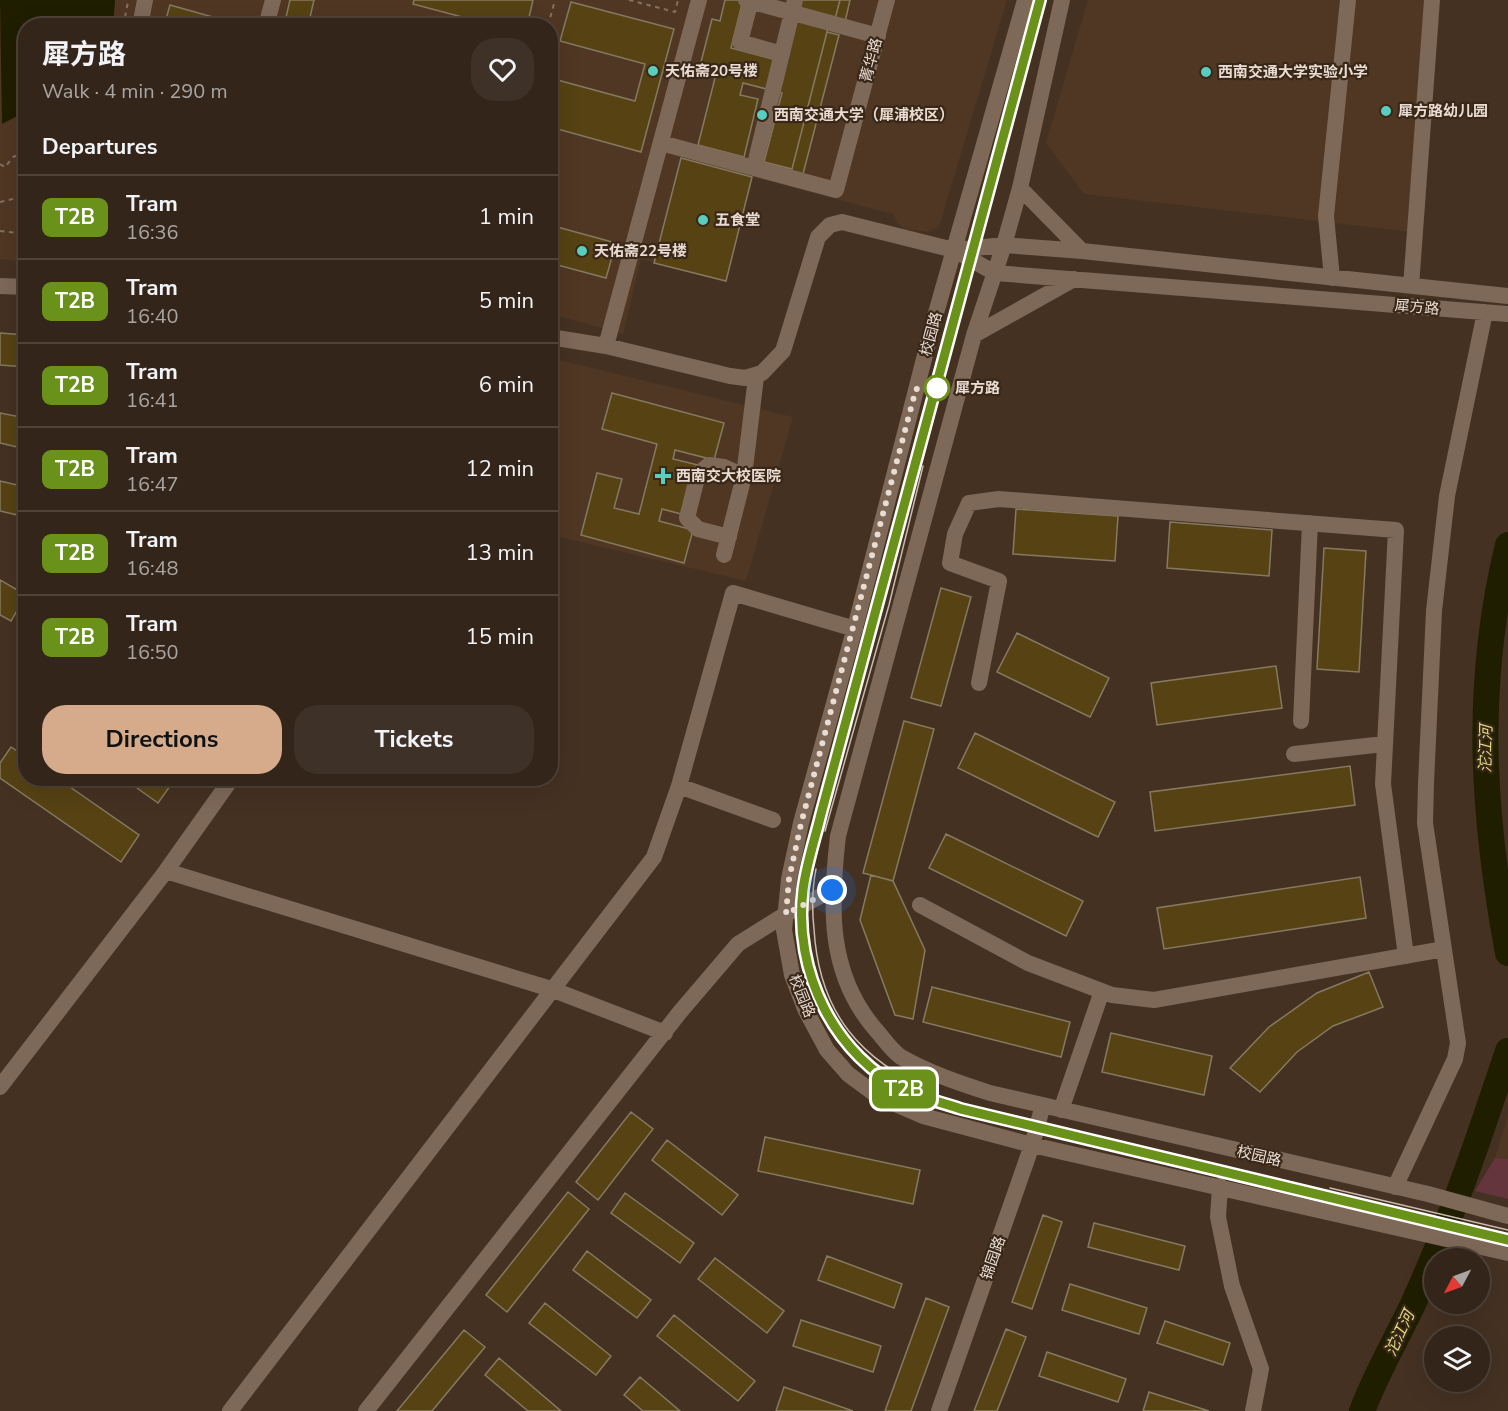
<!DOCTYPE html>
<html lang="en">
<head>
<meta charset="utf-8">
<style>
	:root { --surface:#33251a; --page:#3e3127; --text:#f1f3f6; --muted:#a9a5a2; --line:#4e4239; --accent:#d6ab8b }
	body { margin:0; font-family:"Nunito Sans","Noto Sans SC",sans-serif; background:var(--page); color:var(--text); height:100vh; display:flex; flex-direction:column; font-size:22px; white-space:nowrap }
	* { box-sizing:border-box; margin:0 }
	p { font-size:20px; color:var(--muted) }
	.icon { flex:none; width:33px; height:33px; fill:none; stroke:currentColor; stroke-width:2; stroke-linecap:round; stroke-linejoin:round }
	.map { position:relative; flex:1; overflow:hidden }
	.panel { position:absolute; left:18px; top:18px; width:540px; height:768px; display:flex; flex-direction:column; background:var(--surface); border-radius:24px; box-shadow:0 6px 24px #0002,0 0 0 2px var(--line) }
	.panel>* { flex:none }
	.badge { padding:0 12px; border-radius:9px; font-size:21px; line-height:39px }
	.needle { width:39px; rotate:229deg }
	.fabs { position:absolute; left:1424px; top:1248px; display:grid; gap:12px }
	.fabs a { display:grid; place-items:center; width:66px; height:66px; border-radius:50%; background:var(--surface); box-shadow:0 6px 24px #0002,0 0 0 2px var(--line); font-size:30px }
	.you { position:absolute; width:30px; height:30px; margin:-15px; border:4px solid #fff; border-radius:50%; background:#1a73e8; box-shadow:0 0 0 9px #1a73e833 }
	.map>.badge { position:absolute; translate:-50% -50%; box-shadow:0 0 0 3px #fff }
	h2 { padding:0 24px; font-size:22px; line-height:54px }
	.round { display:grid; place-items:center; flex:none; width:63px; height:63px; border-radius:24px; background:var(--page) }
	.overview { display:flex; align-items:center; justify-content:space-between; height:102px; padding:0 24px }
	h1 { font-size:28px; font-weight:700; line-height:45px }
	.cta { display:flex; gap:12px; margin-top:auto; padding:12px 24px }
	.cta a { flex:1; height:69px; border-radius:24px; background:var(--accent); color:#111; font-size:24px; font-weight:700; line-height:69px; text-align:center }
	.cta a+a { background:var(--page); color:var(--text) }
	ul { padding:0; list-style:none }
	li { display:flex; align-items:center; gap:18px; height:84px; padding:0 24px; border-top:2px solid var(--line) }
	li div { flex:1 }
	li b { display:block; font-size:22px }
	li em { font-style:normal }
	li .badge { min-width:66px; font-weight:700; text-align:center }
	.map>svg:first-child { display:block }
	.built { fill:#503723 }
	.green { fill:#65353e }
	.water { fill:#1f1e00 }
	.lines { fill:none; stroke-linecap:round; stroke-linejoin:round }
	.river { stroke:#1f1e00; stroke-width:26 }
	.building { fill:#564213; stroke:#867962; stroke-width:1.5 }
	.path { stroke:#817064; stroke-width:2; stroke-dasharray:4.5 4.5; stroke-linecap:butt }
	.minor { stroke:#7e6858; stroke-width:16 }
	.tram { stroke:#c8baaf; stroke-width:1.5 }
	.line-casing { stroke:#fff; stroke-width:14 }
	.line { stroke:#6a911a; stroke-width:9 }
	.walk { stroke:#e9dcd3; stroke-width:6; stroke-dasharray:0 10.8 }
	.poi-dot { fill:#59cebe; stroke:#392718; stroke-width:2 }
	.stop-dot { fill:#fff; stroke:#6a911a; stroke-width:3 }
	.labels { text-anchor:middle; stroke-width:4.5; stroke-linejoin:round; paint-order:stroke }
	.street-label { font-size:15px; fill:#e9dcd3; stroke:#392718 }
	.poi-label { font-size:15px; font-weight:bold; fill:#e9dcd3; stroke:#392718; text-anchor:start }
	.stop-label { font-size:15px; font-weight:bold; fill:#e9dcd3; stroke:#392718; text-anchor:start }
	.water-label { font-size:16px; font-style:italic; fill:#dcdc80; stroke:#392718 }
</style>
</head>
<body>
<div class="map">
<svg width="1508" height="1411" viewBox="0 0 1508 1411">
	<rect width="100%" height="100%" fill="#443122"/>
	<path class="built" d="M0,0H1007L939,227L928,232L904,229L897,223L893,214L752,177L726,281L641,259L623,334L551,314L550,26H26L25,262L0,259Z
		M1088,0H1437L1421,233L1084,194L1046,143Z
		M551,358L793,417L746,581L551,535Z
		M1508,1116V1159L1495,1158Z"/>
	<path class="green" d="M1495,1158L1508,1159V1199L1475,1191Z"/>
	<path class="water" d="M0,0H115V2L113,25L26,26L25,112L2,124Z"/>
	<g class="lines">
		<path class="river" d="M1508,545C1474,685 1482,812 1508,953
			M1362,1411C1376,1374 1396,1340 1413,1304C1450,1224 1480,1135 1508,1051"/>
	</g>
	<path class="building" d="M290,0H314L308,26H284Z
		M414,0H533L527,26H496L413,4Z
		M725,0H743L731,48L784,62L800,0H840L835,19L829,24L792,169L764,162L782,93L743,83L740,95L758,99L744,157L698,145L715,78L698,74L712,19L720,21Z
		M840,0H850L845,22L835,19Z
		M571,2L674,29L641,152L550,127V78L635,101L645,64L560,41Z
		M170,5L227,21L226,26H164Z
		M827,32L839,35L803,174L792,171V169Z
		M681,158L752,177L726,281L654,263Z
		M550,225L616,243L606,278L550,263Z
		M0,333L26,335V367L0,365Z
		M612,393L724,423L714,460L675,450L673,459L698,465L685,515L662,509L659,521L693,530L684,563L581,535L597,473L622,479L614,508L639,514L657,444L602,429Z
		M0,413L26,418V449L0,443Z
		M0,481L26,487V517L0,511Z
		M1016,509L1118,516L1115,561L1013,554Z
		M1170,522L1272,530L1269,576L1167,568Z
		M1324,548L1366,551L1359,672L1317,669Z
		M0,580L26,595L11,621L0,615Z
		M941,588L971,597L941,706L911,698Z
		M1017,633L1109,678L1090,717L997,672Z
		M1276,666L1282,708L1157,725L1151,683Z
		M904,721L934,729L893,881L863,873Z
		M975,733L1115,802L1098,837L958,768Z
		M11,747L26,757V778H57L139,835L121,862L0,778V763Z
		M1350,766L1355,805L1155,831L1150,792Z
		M123,778H174L175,779L158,803Z
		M946,834L1083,901L1066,936L929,868Z
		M871,875L893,881L925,950L913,1019L895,1015L860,920Z
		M1360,877L1366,918L1164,949L1157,908Z
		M1369,972L1383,1007L1333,1026L1297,1052L1260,1092L1230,1068L1269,1027L1317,993Z
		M932,987L1070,1022L1061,1057L923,1022Z
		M1111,1033L1212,1056L1204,1095L1102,1072Z
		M631,1112L653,1129L598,1200L576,1182Z
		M765,1137L920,1170L913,1204L758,1171Z
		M667,1140L738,1195L722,1215L652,1160Z
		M568,1192L589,1209L507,1312L486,1295Z
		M625,1193L694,1243L680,1263L611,1213Z
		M1043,1215L1062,1222L1032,1309L1012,1302Z
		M1094,1223L1185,1246L1179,1270L1088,1247Z
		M587,1251L651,1300L637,1318L573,1270Z
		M827,1256L902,1284L894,1308L818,1280Z
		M715,1258L784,1311L767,1333L698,1279Z
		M1070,1284L1147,1308L1139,1334L1062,1310Z
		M926,1298L949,1307L911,1411H885Z
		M545,1303L611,1356L596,1375L529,1323Z
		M674,1315L755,1381L738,1401L657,1336Z
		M801,1320L881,1346L873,1372L793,1346Z
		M1165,1321L1230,1343L1223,1365L1157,1343Z
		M1006,1329L1026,1337L997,1411H974Z
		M464,1330L485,1347L432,1411H397Z
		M1047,1352L1126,1379L1118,1402L1039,1376Z
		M499,1358L561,1411H528L485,1375Z
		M640,1377L680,1411H643L624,1395Z
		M784,1387L853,1411H776Z
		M1149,1392L1209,1411H1143Z"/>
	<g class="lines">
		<path class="path" d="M629,0L675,12L678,0
			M125,17L128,2
			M548,26L555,0
			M0,164L5,167L13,157L26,152
			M0,202L21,197
			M0,231L26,234
			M17,231L19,204L26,184"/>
		<path class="minor" d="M746,0L878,36
			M751,0L740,42L782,54
			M1025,0L934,320L857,620L801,823L789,879L784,930L792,975L805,1009L827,1050L848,1074L879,1097L923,1116L1032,1145L1508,1253
			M1062,0L1020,188L1004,245L974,335L838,836C830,905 827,974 876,1030C884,1039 892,1051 901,1057C929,1073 959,1083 990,1093L1428,1194L1508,1216
			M140,26L145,0
			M266,26L273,0
			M661,143L836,190L887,0
			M754,168L795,0
			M1020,188L1082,251
			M955,250L1004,245L1082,251L1508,296
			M1332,278L1326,216L1348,0
			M0,286L26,287
			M1411,286L1432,0
			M974,335L1074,279
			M550,337L606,346L730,376L745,378L762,373L783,351L818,237L830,225L842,222L954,250L995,273L1508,314
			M606,346L699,0
			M729,537L698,529L687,518L698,474L709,465L724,467L744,476
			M724,555L744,476L756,377
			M979,683L999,581L950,563L955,534L969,503L999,499L1396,530L1383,784L1406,956
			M1301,721L1310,523
			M1294,754L1384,744
			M679,786L773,820
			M166,871L551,989L665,1033
			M920,905L1028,963L1112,995L1154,1000L1444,949
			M0,1087L166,871L232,778
			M1061,1110L1102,991
			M1220,1186L1218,1217L1232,1286L1261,1369L1253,1411
			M1395,1187L1455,1059L1458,1043L1425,823L1426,783L1434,611L1447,496L1485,312
			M230,1411L654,857L679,786L733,593L855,629
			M366,1411L680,1012L738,944L786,914L832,890
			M939,1411L1032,1145L1043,1105"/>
		<path class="tram" d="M1040,0L821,814C815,839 806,865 803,890C793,971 834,1057 909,1092C925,1099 944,1104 961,1109L1508,1240
			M825,831L889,605L923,466
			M816,869C812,889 812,910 814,929C819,1013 860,1061 936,1093
			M1330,1188L1508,1230"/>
	</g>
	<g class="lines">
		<defs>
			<path id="line" d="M1040,0L821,814C815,839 806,865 803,890C793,971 834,1057 909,1092C925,1099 944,1103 961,1109L1508,1240"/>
		</defs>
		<use href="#line" class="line-casing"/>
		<use href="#line" class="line"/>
		<path class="walk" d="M832,890L786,914L789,879L801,824L916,389L937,388"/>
	</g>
	<g class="poi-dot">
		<circle cx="653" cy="71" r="6"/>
		<circle cx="1206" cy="72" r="6"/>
		<circle cx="1386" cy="111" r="6"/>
		<circle cx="762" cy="115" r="6"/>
		<circle cx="703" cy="220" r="6"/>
		<circle cx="582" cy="251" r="6"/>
		<path d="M660 467h6v6h6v6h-6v6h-6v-6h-6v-6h6z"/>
	</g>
	<circle class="stop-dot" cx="937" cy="388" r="12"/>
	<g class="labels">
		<g class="street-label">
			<text transform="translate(871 60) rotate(-75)" y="5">菁华路</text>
			<text transform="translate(1417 307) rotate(5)" y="5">犀方路</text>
			<text transform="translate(931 334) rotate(-75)" y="5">校园路</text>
			<text transform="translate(802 996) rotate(68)" y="5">校园路</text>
			<text transform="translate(1259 1156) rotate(13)" y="5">校园路</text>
			<text transform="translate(993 1258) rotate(-71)" y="5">锦园路</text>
		</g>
		<g class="poi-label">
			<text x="665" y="76">天佑斋20号楼</text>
			<text x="1218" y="77">西南交通大学实验小学</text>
			<text x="1398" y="116">犀方路幼儿园</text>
			<text x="774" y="120">西南交通大学（犀浦校区）</text>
			<text x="715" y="225">五食堂</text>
			<text x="594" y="256">天佑斋22号楼</text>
			<text x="676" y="481">西南交大校医院</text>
		</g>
		<g class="stop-label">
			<text x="955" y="393">犀方路</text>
		</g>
		<g class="water-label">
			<text transform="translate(1485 749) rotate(-89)" y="6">沱江河</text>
			<text transform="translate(1399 1333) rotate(-65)" y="6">沱江河</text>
		</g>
	</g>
</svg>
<div class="fabs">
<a><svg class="needle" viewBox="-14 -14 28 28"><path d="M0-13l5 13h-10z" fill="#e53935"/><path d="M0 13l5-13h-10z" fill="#a9a5a2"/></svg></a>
<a><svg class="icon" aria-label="layers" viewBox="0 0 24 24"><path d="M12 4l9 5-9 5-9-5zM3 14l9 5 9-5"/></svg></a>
</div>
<div class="you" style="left:832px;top:890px"></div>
<b class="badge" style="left:904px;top:1089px;background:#6a911a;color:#fff">T2B</b>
<section class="panel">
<div class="overview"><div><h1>犀方路</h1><p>Walk · 4 min · 290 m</p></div><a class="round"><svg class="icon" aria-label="heart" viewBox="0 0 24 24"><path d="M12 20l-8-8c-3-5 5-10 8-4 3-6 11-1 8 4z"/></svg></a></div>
<h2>Departures</h2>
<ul>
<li><span class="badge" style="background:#6a911a;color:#fff">T2B</span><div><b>Tram</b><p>16:36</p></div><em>1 min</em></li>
<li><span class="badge" style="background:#6a911a;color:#fff">T2B</span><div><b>Tram</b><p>16:40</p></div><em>5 min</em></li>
<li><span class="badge" style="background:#6a911a;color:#fff">T2B</span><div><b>Tram</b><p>16:41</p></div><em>6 min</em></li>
<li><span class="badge" style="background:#6a911a;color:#fff">T2B</span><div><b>Tram</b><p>16:47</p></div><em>12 min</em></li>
<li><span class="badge" style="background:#6a911a;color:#fff">T2B</span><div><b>Tram</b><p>16:48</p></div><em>13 min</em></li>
<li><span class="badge" style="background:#6a911a;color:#fff">T2B</span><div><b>Tram</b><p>16:50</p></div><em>15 min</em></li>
</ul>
<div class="cta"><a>Directions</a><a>Tickets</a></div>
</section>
</div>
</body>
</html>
